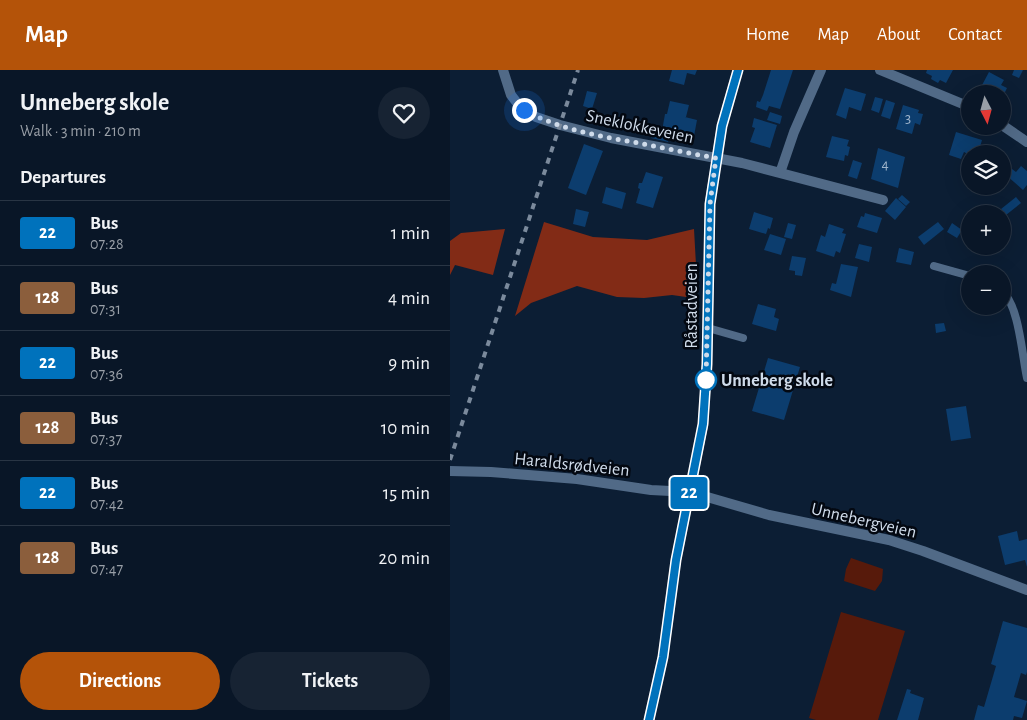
<!DOCTYPE html>
<html lang="en">
<head>
<meta charset="utf-8">
<style>
	:root { --surface:#091627; --page:#172333; --text:#f1f3f6; --muted:#999fa7; --line:#293544; --accent:#b45309 }
	body { margin:0; font-family:"Alegreya Sans",sans-serif; background:var(--page); color:var(--text); height:100vh; display:flex; flex-direction:column; font-size:19px; white-space:nowrap }
	* { box-sizing:border-box; margin:0 }
	p { font-size:16px; color:var(--muted) }
	.icon { flex:none; width:28px; height:28px; fill:none; stroke:currentColor; stroke-width:2; stroke-linecap:round; stroke-linejoin:round }
	.map { position:relative; flex:1; overflow:hidden }
	.panel { display:flex; flex-direction:column; background:var(--surface); width:450px }
	.panel>* { flex:none }
	.badge { padding:0 10px; border-radius:4px; font-size:18px; line-height:32px }
	.needle { width:32px; rotate:174deg }
	.tools { position:absolute; left:511px; top:15px; display:grid; gap:10px }
	.tools a { display:grid; place-items:center; width:50px; height:50px; border-radius:50%; background:var(--surface); box-shadow:0 5px 20px #0002,0 0 0 1px var(--line); font-size:25px }
	.you { position:absolute; width:25px; height:25px; margin:-12px; border:4px solid #fff; border-radius:50%; background:#1a73e8; box-shadow:0 0 0 8px #1a73e833 }
	.map>.badge { position:absolute; translate:-50% -50%; box-shadow:0 0 0 2px #fff }
	h2 { padding:0 20px; font-size:19px; line-height:45px }
	.round { display:grid; place-items:center; flex:none; width:52px; height:52px; border-radius:26px; background:var(--page) }
	.headline { display:flex; align-items:center; justify-content:space-between; height:85px; padding:0 20px }
	h1 { font-size:24px; font-weight:600; line-height:38px }
	.cta { display:flex; gap:10px; margin-top:auto; padding:10px 20px }
	.cta a { flex:1; height:58px; border-radius:30px; background:var(--accent); color:#fff; font-size:20px; font-weight:600; line-height:58px; text-align:center }
	.cta a+a { background:var(--page); color:var(--text) }
	ul { padding:0; list-style:none }
	li { display:flex; align-items:center; gap:15px; height:65px; padding:0 20px; border-top:1px solid var(--line) }
	li div { flex:1 }
	li b { display:block; font-size:19px }
	li em { font-style:normal }
	li .badge { min-width:55px; font-weight:700; text-align:center }
	header { display:flex; align-items:center; gap:30px; box-sizing:border-box; height:70px; padding:0 25px; background:var(--accent); color:#fff }
	header strong { font-size:24px }
	nav { display:flex; gap:28px; margin-inline-start:auto; font-size:18px }
	main { display:flex; flex:1; min-height:0 }
	.map>svg:first-child { display:block }
	.green { fill:#571a0b }
	.forest { fill:#822b16 }
	.building { fill:#0c3d6e }
	.lines { fill:none; stroke-linecap:round; stroke-linejoin:round }
	.lane { stroke:#516a87; stroke-width:8 }
	.street { stroke:#516a87; stroke-width:10 }
	.secondary { stroke:#6d96c5; stroke-width:10 }
	.rail { stroke:#7b8a9c; stroke-width:4; stroke-dasharray:6 6; stroke-linecap:butt }
	.line-casing { stroke:#fff; stroke-width:11 }
	.line { stroke:#0072bc; stroke-width:8 }
	.walk { stroke:#cfdbea; stroke-width:5; stroke-dasharray:0 9 }
	.stop-dot { fill:#fff; stroke:#0072bc; stroke-width:2.5 }
	.labels { text-anchor:middle; stroke-width:5; stroke-linejoin:round; paint-order:stroke }
	.number-label { font-size:15px; fill:#9eb4cb }
	.street-label { font-size:18px; fill:#cfdbea; stroke:#030811 }
	.stop-label { font-size:18px; font-weight:bold; fill:#cfdbea; stroke:#030811; text-anchor:start }
</style>
</head>
<body>
<header>
<strong>Map</strong>
<nav><a>Home</a><a>Map</a><a>About</a><a>Contact</a></nav>
</header>
<main>
<section class="panel">
<div class="headline"><div><h1>Unneberg skole</h1><p>Walk · 3 min · 210 m</p></div><a class="round"><svg class="icon" aria-label="heart" viewBox="0 0 24 24"><path d="M12 20l-8-8c-3-5 5-10 8-4 3-6 11-1 8 4z"/></svg></a></div>
<h2>Departures</h2>
<ul>
<li><span class="badge" style="background:#0072bc;color:#fff">22</span><div><b>Bus</b><p>07:28</p></div><em>1 min</em></li>
<li><span class="badge" style="background:#8b5e3c;color:#fff">128</span><div><b>Bus</b><p>07:31</p></div><em>4 min</em></li>
<li><span class="badge" style="background:#0072bc;color:#fff">22</span><div><b>Bus</b><p>07:36</p></div><em>9 min</em></li>
<li><span class="badge" style="background:#8b5e3c;color:#fff">128</span><div><b>Bus</b><p>07:37</p></div><em>10 min</em></li>
<li><span class="badge" style="background:#0072bc;color:#fff">22</span><div><b>Bus</b><p>07:42</p></div><em>15 min</em></li>
<li><span class="badge" style="background:#8b5e3c;color:#fff">128</span><div><b>Bus</b><p>07:47</p></div><em>20 min</em></li>
</ul>
<div class="cta"><a>Directions</a><a>Tickets</a></div>
</section>
<div class="map">
<svg width="577" height="650" viewBox="0 0 577 650">
	<rect width="100%" height="100%" fill="#0c1e34"/>
	<path class="green" d="M401,488L433,499L432,511L425,521L394,511L396,499Z
		M391,542L455,561L428,650H366L359,648Z"/>
	<path class="forest" d="M94,152L143,167L197,170L244,159L247,213L236,227L222,225L194,228L167,227L127,216L81,233L65,246Z
		M55,159L43,205L5,195L0,205V171L11,163Z"/>
	<path class="building" d="M222,0H247L245,5L237,3L234,15L219,11Z
		M321,0H343L330,39L319,36L317,41L306,37L307,31L310,32L313,25Z
		M477,0H503L496,13L490,10L488,13L481,9L482,6L476,3Z
		M564,0H573L569,8L562,5Z
		M539,2L554,10L551,15L557,18L554,24H544L531,17Z
		M395,18L416,24L411,41L399,37L396,49L386,45Z
		M137,21L147,23L142,39L133,36Z
		M425,27L433,29L429,43L421,40Z
		M436,30L445,33L440,49L431,46Z
		M220,31L239,35L236,47H235L247,50L244,66L221,60L218,72L201,68L204,59L212,61L215,44H217Z
		M453,35L469,40L468,43L473,44L470,55L465,53L462,64L446,59Z
		M320,42L332,46L330,54L317,50Z
		M304,48L327,55L320,78L300,72L305,58L302,57Z
		M506,62L532,70L528,84L520,85L514,82L511,89L499,85Z
		M382,66L399,70L397,76L400,77L398,86L395,85L394,91L376,87Z
		M134,74L153,81L136,125L118,118Z
		M428,78L455,87L448,118L421,109Z
		M403,90L412,93L407,109L398,106Z
		M571,96L577,101V115L573,120L556,105L562,99L566,102Z
		M196,102L213,107L203,138L186,133L190,119L188,118L189,113H192Z
		M156,117L176,123L172,139L152,133Z
		M452,125L460,132L456,136L448,129Z
		M566,127L571,133L556,145L551,139Z
		M446,128L456,137L445,150L435,141Z
		M126,139L139,142L135,157L123,154Z
		M304,142L323,148L320,159L318,158L316,164L299,159Z
		M415,143L432,148L427,163L407,157L411,146L414,147Z
		M488,152L494,159L474,175L468,167Z
		M338,153L346,155L342,169L334,167Z
		M502,153L512,160L507,168L497,162Z
		M379,154L394,159L392,163L396,164L390,183L386,181L384,187L366,181L371,165L375,167Z
		M320,164L336,169L331,185L314,180Z
		M409,174L422,177L419,192L405,188Z
		M449,178L464,182L461,195L446,192Z
		M342,186L356,188L352,206L345,205V201L339,200Z
		M391,194L408,197L401,227L380,220L382,213L386,214Z
		M308,234L326,239L324,247L329,249L326,261L302,254Z
		M494,253L496,261L486,263L485,254Z
		M318,288L350,297L334,350L302,341Z
		M516,336L521,368L501,371L496,339Z
		M567,461L569,471L577,469V497L575,490L555,495L548,466Z
		M553,551L577,558V602L576,605L571,603L564,627L577,631L572,648L564,646L563,650H524L528,635L534,637L546,596L541,594Z
		M457,619L461,620L460,623L474,628L468,650H447Z"/>
	<g class="lines">
		<path class="lane" d="M484,196L520,206
			M552,221C569,235 572,285 577,308
			M258,258L293,268"/>
		<path class="street" d="M53,0L61,25L68,34L86,47L110,55L161,68L292,93L433,130
			M430,0L520,37
			M552,55L577,72
			M330,103L344,62L371,0
			M0,401L41,402L127,409L201,420L240,422L319,445L439,470L473,481L577,520"/>
		<path class="secondary" d="M199,650L213,587L226,490L253,355L257,294L260,133L272,56L288,0"/>
		<path class="rail" d="M0,390L128,0"/>
	</g>
	<g class="lines">
		<defs>
			<path id="line" d="M199,650L213,587L226,490L253,354L257,294L260,134L272,56L288,0"/>
		</defs>
		<use href="#line" class="line-casing"/>
		<use href="#line" class="line"/>
		<path class="walk" d="M74,40C110,60 154,67 194,74C218,79 242,84 266,88L260,134L256,310"/>
	</g>
	<circle class="stop-dot" cx="256" cy="310" r="10"/>
	<g class="labels">
		<g class="number-label">
			<text x="458" y="53">3</text>
			<text x="435" y="99">4</text>
		</g>
		<g class="street-label">
			<text transform="translate(190 56) rotate(12)" y="6">Sneklokkeveien</text>
			<text transform="translate(241 236) rotate(-90)" y="6">Råstadveien</text>
			<text transform="translate(122 394) rotate(6)" y="6">Haraldsrødveien</text>
			<text transform="translate(414 450) rotate(13)" y="6">Unnebergveien</text>
		</g>
		<g class="stop-label">
			<text x="271" y="316">Unneberg skole</text>
		</g>
	</g>
</svg>
<div class="tools">
<a><svg class="needle" viewBox="-14 -14 28 28"><path d="M0-13l5 13h-10z" fill="#e53935"/><path d="M0 13l5-13h-10z" fill="#999fa7"/></svg></a>
<a><svg class="icon" aria-label="layers" viewBox="0 0 24 24"><path d="M12 4l9 5-9 5-9-5zM3 14l9 5 9-5"/></svg></a>
<a>+</a>
<a>−</a>
</div>
<div class="you" style="left:74px;top:40px"></div>
<b class="badge" style="left:239px;top:423px;background:#0072bc;color:#fff">22</b>
</div>
</main>
</body>
</html>
